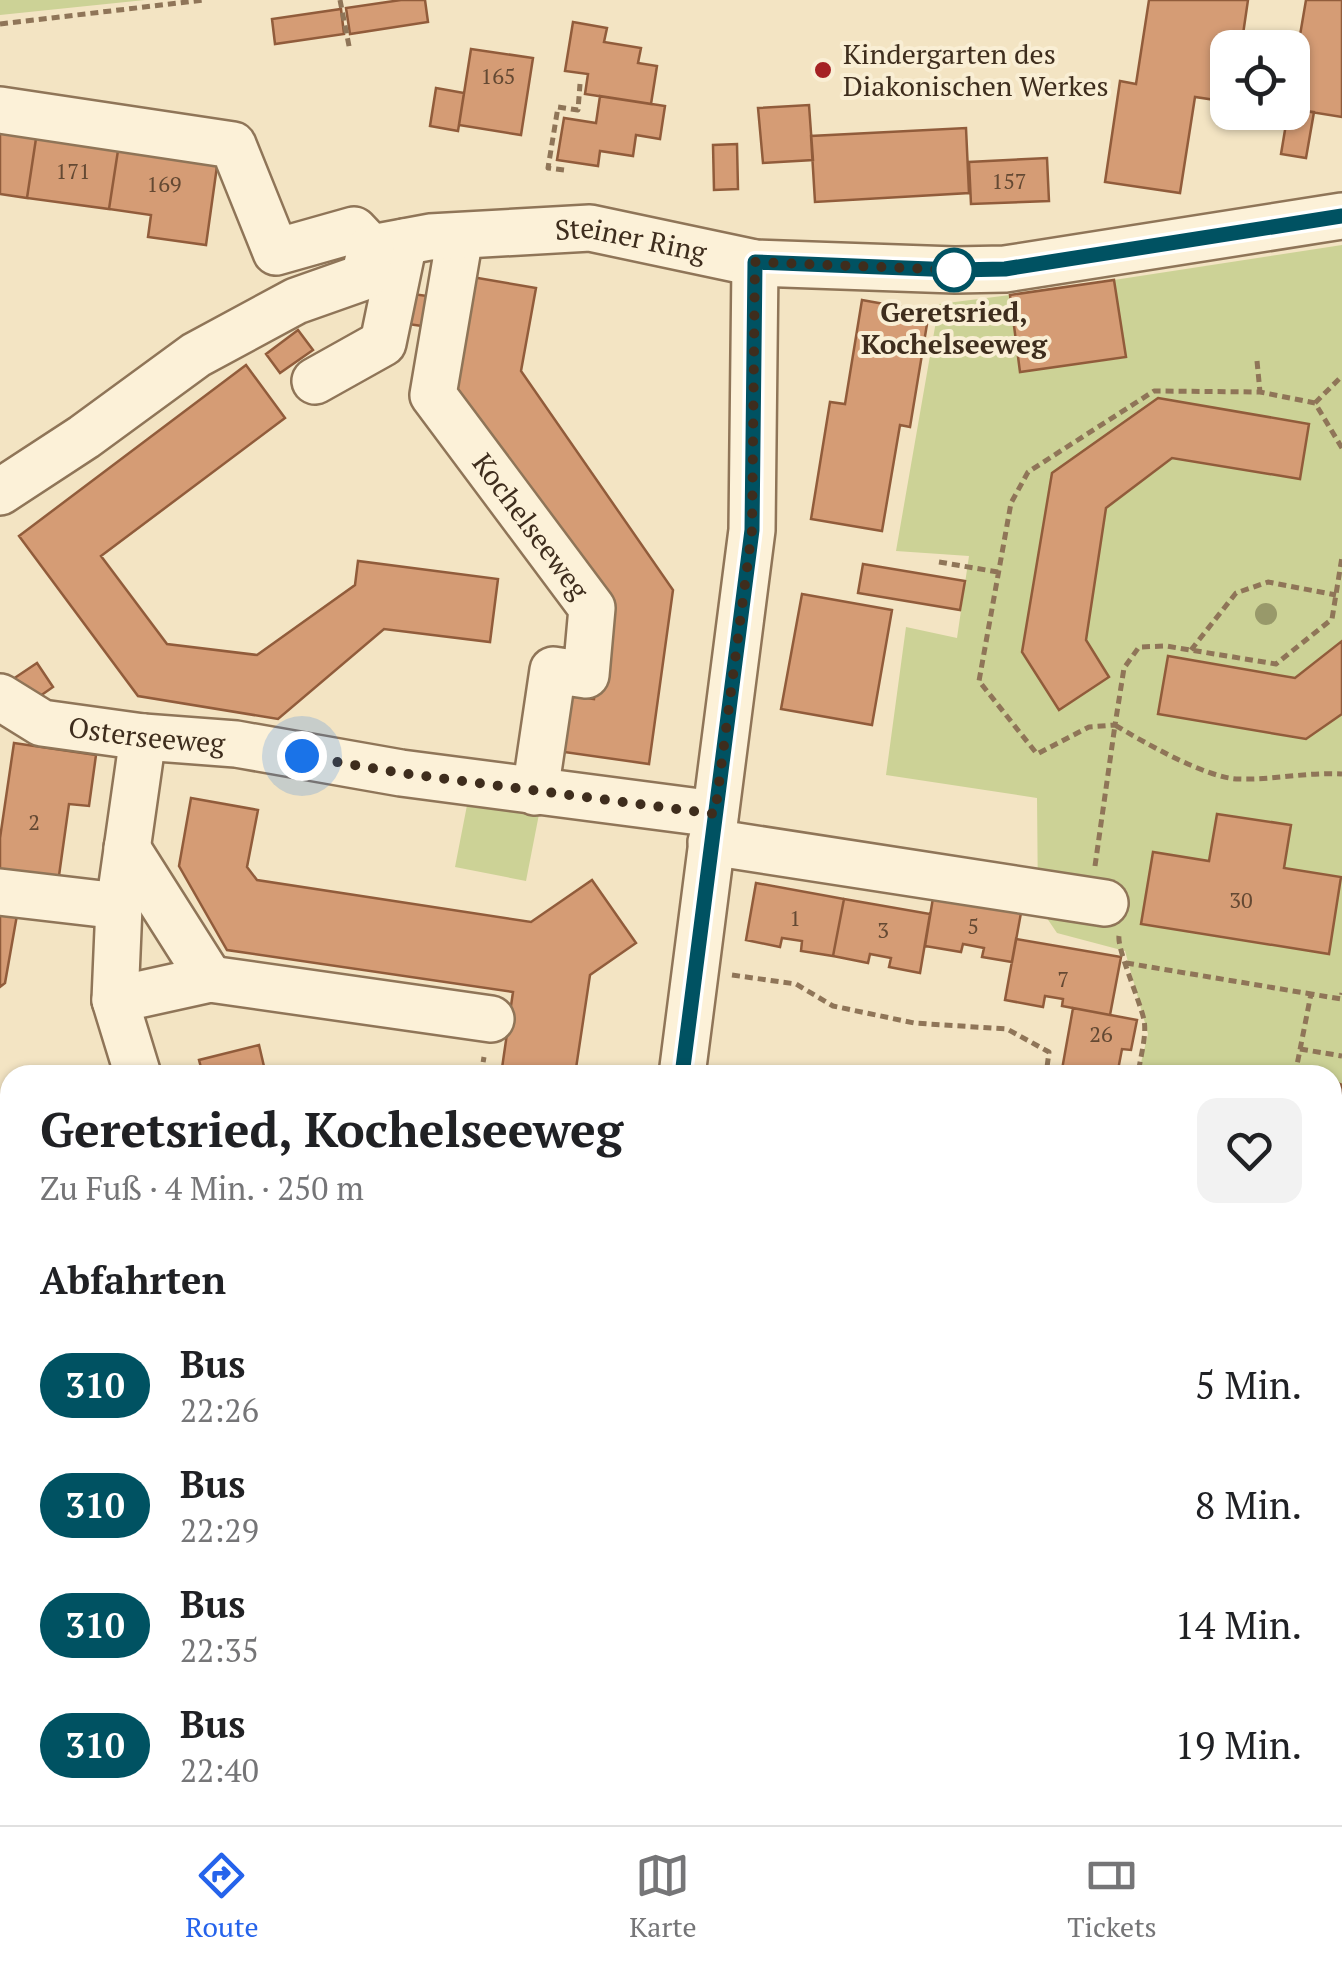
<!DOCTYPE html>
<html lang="de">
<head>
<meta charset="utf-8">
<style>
	:root { --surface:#fff; --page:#f2f2f2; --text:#202124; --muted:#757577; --line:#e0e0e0; --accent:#2563eb }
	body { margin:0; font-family:"PT Serif",serif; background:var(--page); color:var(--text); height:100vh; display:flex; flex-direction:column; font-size:38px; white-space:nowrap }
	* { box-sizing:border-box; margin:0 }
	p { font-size:32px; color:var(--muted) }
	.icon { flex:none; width:55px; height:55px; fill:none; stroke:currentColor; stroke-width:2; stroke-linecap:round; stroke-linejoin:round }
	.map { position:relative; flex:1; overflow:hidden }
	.details { position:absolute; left:0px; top:1065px; width:1342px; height:760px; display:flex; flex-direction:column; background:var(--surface); border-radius:30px 30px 0 0; box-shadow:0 2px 8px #0004 }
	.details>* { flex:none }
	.badge { padding:0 20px; border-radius:32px; font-size:35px; line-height:65px }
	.fabs { position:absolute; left:1210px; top:30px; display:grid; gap:20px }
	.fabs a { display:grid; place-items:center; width:100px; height:100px; border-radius:20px; background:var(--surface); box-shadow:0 2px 8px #0004; font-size:50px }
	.you { position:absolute; width:50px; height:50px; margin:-25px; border:8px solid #fff; border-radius:50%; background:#1a73e8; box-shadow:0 0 0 15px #1a73e833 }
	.map>.badge { position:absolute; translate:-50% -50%; box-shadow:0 0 0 5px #fff }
	h2 { padding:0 40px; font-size:38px; line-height:90px }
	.round { display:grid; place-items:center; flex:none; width:105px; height:105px; border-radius:20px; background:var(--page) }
	.summary { display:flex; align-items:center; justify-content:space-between; height:170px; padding:0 40px }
	h1 { font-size:48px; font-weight:700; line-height:75px }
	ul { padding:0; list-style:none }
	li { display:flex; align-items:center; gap:30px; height:120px; padding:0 40px }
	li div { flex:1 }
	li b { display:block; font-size:38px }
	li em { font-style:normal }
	li .badge { min-width:110px; font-weight:700; text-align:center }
	.dock { display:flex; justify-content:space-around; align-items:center; height:140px; border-top:2px solid var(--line); background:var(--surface); font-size:28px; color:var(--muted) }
	.dock a { display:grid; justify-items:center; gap:5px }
	.dock .selected { color:var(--accent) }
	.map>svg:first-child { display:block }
	.green { fill:#ccd296 }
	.building { fill:#d59c75; stroke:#915c3b; stroke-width:2.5 }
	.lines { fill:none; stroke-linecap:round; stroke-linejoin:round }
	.minor-casing { stroke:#8f7558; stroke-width:50 }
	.path { stroke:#8f7558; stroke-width:5; stroke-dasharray:8 5; stroke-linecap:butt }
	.minor { stroke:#fcf1d8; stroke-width:45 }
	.tree { fill:#98996a }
	.line-casing { stroke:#fff; stroke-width:22 }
	.line { stroke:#005262; stroke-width:15 }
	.walk { stroke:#3e2d1d; stroke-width:10; stroke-dasharray:0 18 }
	.poi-dot { fill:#a52123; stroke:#f9eed4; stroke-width:4 }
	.stop-dot { fill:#fff; stroke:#005262; stroke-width:5 }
	.labels { text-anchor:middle; stroke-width:8; stroke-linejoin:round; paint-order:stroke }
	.number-label { font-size:22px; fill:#644933 }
	.poi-label { font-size:28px; fill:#3e2d1d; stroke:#f9eed4; text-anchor:start }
	.street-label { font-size:28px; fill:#3e2d1d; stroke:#f9eed4 }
	.stop-label { font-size:28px; font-weight:bold; fill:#3e2d1d; stroke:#f9eed4 }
</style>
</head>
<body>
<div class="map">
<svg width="1342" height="1825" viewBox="0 0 1342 1825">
	<rect width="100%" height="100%" fill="#f3e4c3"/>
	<path class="green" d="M0,0H145L0,15Z
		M1342,245V1250L1333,1251L1332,1075H1138L1148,1034L1125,951L1057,933L1038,905L1037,798L886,775L906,627L957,638L969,556L896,551L939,304L1010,295L1021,372L1125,358L1114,280Z
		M469,795L540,809L526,881L455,867Z"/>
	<path class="building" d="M401,0H425L428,22L350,34L346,8Z
		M1149,0H1248L1241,48H1228L1222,101L1195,97L1180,193L1105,182L1120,81L1136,84Z
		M1306,0H1342V117L1292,109V82Z
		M341,9L344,34L275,44L272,19Z
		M573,22L607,28L604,42L641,48L638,63L657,66L651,104L585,94L588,74L565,71Z
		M471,49L533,58L521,135L459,125Z
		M436,88L464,93L458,131L430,126Z
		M600,96L665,106L660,139L636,135L633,156L600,151L598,166L557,160L564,118L596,123Z
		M809,105L813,160L763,163L758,108Z
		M1292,109L1314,112L1306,158L1281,154L1288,112H1292Z
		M0,127L37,132L27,198L0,194Z
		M966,128L969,193L815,202L811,136Z
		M37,132L119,144L109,209L27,198Z
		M119,144L218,159L206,245L148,237L151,215L109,209Z
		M737,144L738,189L714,190L713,145Z
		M1047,158L1049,201L971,204L969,162Z
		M466,276L536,288L521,371L673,590L649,764L557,751L565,695L594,699L607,605L446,389Z
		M1114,280L1126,357L1020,372L1010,295Z
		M413,294L434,297L429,327L408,324Z
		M862,300L929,312L910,427L900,425L882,531L811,519L830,402L845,404Z
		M298,330L313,350L280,373L266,354Z
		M246,365L285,418L101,556L167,644L257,655L355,585L358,561L498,579L490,642L384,629L278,719L138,696L19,536Z
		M1158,398L1309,424L1300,479L1172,458L1106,508L1086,640L1109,677L1059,710L1022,652L1052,473Z
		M863,564L965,581L960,610L858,593Z
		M802,594L892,610L872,725L781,709Z
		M1342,641V714L1306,739L1158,714L1168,656L1295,678Z
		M37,663L53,687L30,703L13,679Z
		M14,743L96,755L89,806L69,804L57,890L0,882V838Z
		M191,798L258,810L247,867L257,880L531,922L592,880L636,943L590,975L575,1075H501L513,992L227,950L179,866Z
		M1217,814L1291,825L1284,868L1341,877L1329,954L1141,924L1153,852L1209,861Z
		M756,883L844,899L833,956L801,951L802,941L782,938L780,947L746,940Z
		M935,886L1023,902L1012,962L982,957L984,948L963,944L961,952L925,946Z
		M844,899L930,914L920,973L889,967L891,958L870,954L868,963L833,956Z
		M0,912L17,915L5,983L0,987Z
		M1016,939L1121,957L1110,1015L1062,1006L1063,999L1045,996L1043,1007L1005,1000Z
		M1073,1008L1137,1020L1131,1050L1122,1049L1118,1070L1128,1072V1075H1061Z
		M259,1045L266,1075H203L199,1060Z
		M1340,1084L1342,1085V1214L1332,1212V1127Z
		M10,1304V1349L0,1351V1306Z
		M1332,1349L1342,1351V1477L1332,1475Z
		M10,1473V1525L0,1504V1478Z
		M1332,1517H1338L1334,1545L1342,1546L1340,1636L1332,1635Z
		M1,1658L10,1675V1809L0,1790Z
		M1332,1725L1342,1727V1803L1332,1802Z
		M13,1815H85L90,1825H18Z
		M758,1815H839L840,1825H734Z
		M851,1815H933L932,1825L851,1818Z"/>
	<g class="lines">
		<defs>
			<g id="minor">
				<path d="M0,110L233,145L276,252L354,230L371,248"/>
				<path id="s1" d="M460,236L433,395L592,608L586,675L553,670L535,792"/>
				<path id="s2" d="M371,248L430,237L590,228L755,263L955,270L1005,269L1342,216"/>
				<path d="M315,381L383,343L404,242"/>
				<path d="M0,492L84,437L196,355L296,301L364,277L371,248"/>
				<path id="s3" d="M0,697L42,723L143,737L236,744L401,773L715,814"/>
				<path d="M711,842L1105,903"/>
				<path d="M127,848L210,979"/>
				<path d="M0,892L119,906"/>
				<path d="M115,1000L210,979L491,1019"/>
				<path d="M138,1075L115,1000L119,906L143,737"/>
				<path d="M682,1075L752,530L755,263"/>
				<path d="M1332,1282L1342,1281"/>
				<path d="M0,1411L10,1409"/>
				<path d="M1332,1681H1342"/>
				<path d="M284,1815L285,1825"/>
				<path d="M686,1825L703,1815"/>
			</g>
		</defs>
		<use href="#minor" class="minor-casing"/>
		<path class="path" d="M340,0L350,51
			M0,24L204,0
			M564,170L548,168L558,107L578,110L580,84
			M1257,361L1260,392
			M1315,403L1342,376
			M1342,448L1315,403L1260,392L1154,391L1028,472L1011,503L979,681L1037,754L1089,727L1115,725L1124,668L1139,647L1166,646L1276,664L1332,619L1342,557
			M939,562L998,572
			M1191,650L1236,593L1268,582L1336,595
			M1095,866L1115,725C1143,742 1208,779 1239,779C1273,780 1307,772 1342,774
			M1119,936C1117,949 1140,1001 1144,1020C1147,1036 1140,1058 1138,1075
			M1126,963L1311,994
			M732,975L796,984L833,1006L914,1023L1007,1029L1049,1052L1046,1075
			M1300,1049L1342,1056
			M481,1075L484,1057
			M1295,1075L1311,994L1341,999L1342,993
			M0,1649L10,1651
			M164,1815L171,1825
			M404,1815L405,1825
			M0,1823L1,1825
			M523,1825L544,1822"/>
		<use href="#minor" class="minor"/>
	</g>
	<circle class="tree" cx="1266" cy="614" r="11"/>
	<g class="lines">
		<defs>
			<path id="line" d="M682,1075L752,530L755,262L955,270L1005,269L1342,216"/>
		</defs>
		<use href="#line" class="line-casing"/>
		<use href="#line" class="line"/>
		<path class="walk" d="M302,756L401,773L715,814L752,530L755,262L954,270"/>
	</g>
	<circle class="poi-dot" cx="823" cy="70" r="10"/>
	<circle class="stop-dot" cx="954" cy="270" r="20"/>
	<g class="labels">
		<g class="number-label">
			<text x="498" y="84">165</text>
			<text x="73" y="179">171</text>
			<text x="1009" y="189">157</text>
			<text x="164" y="192">169</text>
			<text x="34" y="830">2</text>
			<text x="1241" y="908">30</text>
			<text x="795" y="926">1</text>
			<text x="973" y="934">5</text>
			<text x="883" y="938">3</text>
			<text x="1063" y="987">7</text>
			<text x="1101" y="1042">26</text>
		</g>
		<g class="poi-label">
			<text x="843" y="64">Kindergarten des<tspan x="843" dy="32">Diakonischen Werkes</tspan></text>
		</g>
		<g class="street-label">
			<text dy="10" stroke="none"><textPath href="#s2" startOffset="262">Steiner Ring</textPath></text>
			<text dy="10" stroke="none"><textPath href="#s1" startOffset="325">Kochelseeweg</textPath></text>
			<text dy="10" stroke="none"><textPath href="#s3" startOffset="155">Osterseeweg</textPath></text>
		</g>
		<g class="stop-label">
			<text x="954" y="322">Geretsried,<tspan x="954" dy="32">Kochelseeweg</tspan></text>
		</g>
	</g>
</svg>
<div class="fabs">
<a><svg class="icon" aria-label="locate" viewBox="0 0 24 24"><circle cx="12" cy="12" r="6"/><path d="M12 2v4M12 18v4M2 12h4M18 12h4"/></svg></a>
</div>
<div class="you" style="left:302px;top:756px"></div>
<section class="details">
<div class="summary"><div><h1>Geretsried, Kochelseeweg</h1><p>Zu Fuß · 4 Min. · 250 m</p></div><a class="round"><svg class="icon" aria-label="heart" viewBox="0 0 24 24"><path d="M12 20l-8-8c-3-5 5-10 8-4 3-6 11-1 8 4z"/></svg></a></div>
<h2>Abfahrten</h2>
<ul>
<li><span class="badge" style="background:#005262;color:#fff">310</span><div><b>Bus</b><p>22:26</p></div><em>5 Min.</em></li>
<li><span class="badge" style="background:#005262;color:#fff">310</span><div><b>Bus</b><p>22:29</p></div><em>8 Min.</em></li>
<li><span class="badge" style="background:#005262;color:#fff">310</span><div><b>Bus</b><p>22:35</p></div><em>14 Min.</em></li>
<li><span class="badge" style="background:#005262;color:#fff">310</span><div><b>Bus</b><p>22:40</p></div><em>19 Min.</em></li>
</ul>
</section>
</div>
<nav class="dock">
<a class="selected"><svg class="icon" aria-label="directions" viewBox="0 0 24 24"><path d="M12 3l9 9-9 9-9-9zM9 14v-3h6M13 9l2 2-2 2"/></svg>Route</a>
<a><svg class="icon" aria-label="map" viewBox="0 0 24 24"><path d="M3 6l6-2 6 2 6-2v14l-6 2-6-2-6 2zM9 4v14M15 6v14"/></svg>Karte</a>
<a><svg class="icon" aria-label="tickets" viewBox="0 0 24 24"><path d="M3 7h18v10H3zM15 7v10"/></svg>Tickets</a>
</nav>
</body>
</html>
